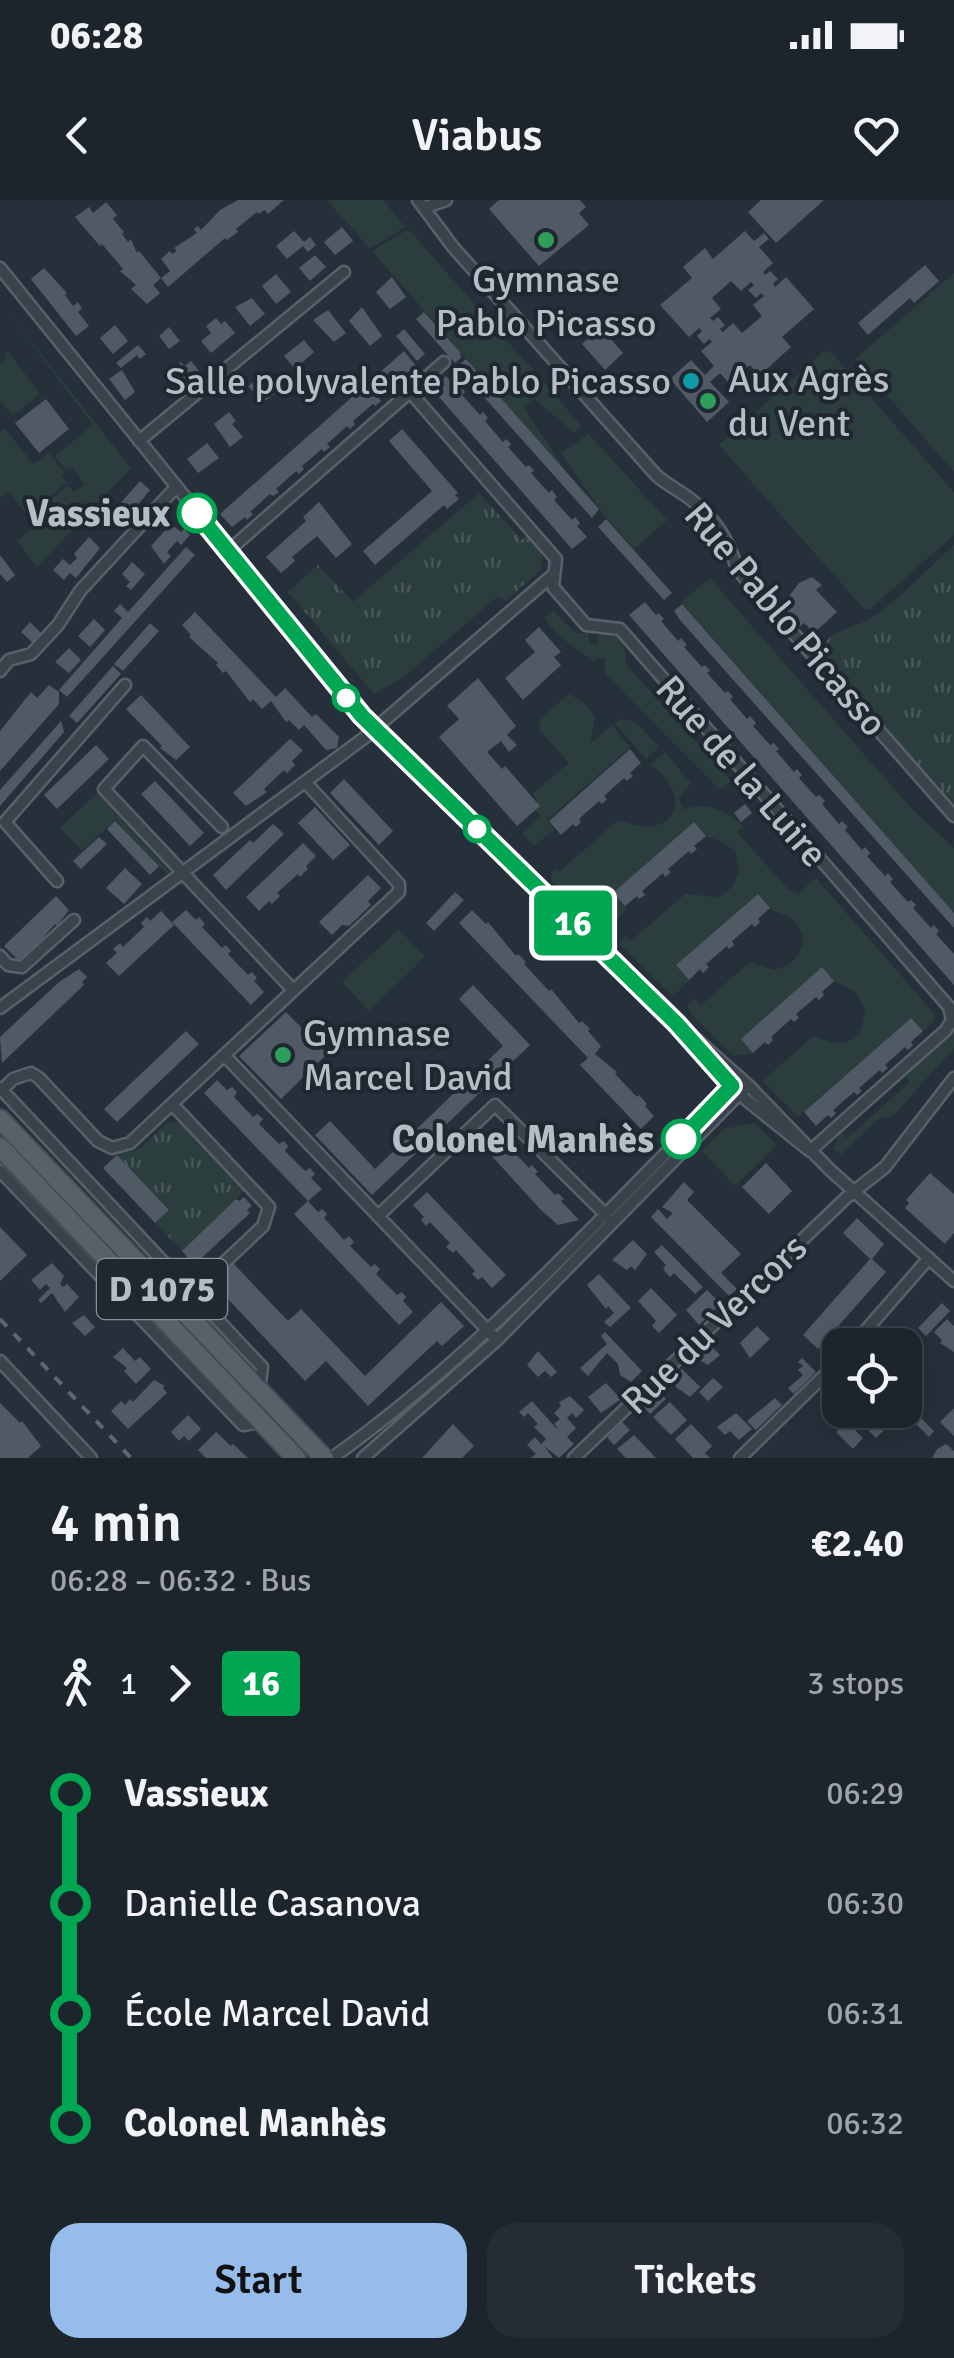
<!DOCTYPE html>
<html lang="en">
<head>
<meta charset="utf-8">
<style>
	:root { --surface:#1c242c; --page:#252c34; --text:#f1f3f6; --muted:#a0a4a9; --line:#3a4148; --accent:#96bceb }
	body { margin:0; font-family:Signika,sans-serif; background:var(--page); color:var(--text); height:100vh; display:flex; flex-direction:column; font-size:38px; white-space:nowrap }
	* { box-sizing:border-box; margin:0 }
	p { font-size:32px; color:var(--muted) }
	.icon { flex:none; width:55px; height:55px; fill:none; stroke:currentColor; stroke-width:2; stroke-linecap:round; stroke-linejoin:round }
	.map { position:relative; height:1258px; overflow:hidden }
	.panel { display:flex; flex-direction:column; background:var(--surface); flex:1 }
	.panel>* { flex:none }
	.badge { padding:0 20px; border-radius:8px; font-size:35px; line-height:65px }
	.tools { position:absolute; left:822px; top:1128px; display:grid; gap:20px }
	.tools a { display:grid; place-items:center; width:100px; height:100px; border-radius:20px; background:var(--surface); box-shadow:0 10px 40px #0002,0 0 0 2px var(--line); font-size:50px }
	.map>.badge { position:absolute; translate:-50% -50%; box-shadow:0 0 0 5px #fff }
	.legs { display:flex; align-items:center; gap:15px; height:110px; padding:0 50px; font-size:32px }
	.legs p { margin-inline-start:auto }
	.summary { display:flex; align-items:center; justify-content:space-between; height:170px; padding:0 50px }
	h1 { font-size:55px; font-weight:600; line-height:75px }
	.primary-button { display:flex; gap:20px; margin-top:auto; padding:20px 50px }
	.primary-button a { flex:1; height:115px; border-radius:30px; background:var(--accent); color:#111; font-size:40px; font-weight:600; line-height:115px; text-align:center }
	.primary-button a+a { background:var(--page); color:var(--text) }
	ul { padding:0 50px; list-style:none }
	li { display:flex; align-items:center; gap:35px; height:110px; font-size:38px }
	li i { display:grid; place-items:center; width:15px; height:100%; margin:0 12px; background:currentColor }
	li i::after { content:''; width:25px; height:25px; margin:-12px; border:8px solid; border-radius:50%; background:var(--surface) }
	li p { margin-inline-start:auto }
	li:first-child i { background:linear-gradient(#0000 50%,currentColor 0) }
	li:last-child i { background:linear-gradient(currentColor 50%,#0000 0) }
	.status { display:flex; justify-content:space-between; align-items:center; height:70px; padding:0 50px; background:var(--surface); direction:ltr }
	.status svg { height:28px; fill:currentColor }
	header { display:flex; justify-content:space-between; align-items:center; height:130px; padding:0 50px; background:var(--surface); font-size:45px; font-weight:600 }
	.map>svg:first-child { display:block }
	.green { fill:#2b3e3d }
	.park { fill:url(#park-tufts) }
	.building { fill:#505a65; fill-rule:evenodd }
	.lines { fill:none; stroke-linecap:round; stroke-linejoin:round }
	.minor-casing { stroke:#586069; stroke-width:15 }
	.primary-casing { stroke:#434b54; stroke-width:22 }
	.minor { stroke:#3a424b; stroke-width:10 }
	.primary { stroke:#58616a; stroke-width:18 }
	.rail { stroke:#5d6671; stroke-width:4; stroke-dasharray:10 10; stroke-linecap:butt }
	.line-1-casing { stroke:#fff; stroke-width:22 }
	.line-1 { stroke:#00a651; stroke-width:15 }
	.leisure-dot { fill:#2e9e5b; stroke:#1f2730; stroke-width:4 }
	.culture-dot { fill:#0f9aa8; stroke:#1f2730; stroke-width:4 }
	.stop-1-dot { fill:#fff; stroke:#00a651; stroke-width:5 }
	.labels { text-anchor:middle; stroke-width:8; stroke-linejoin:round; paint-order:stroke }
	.shield { fill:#1f2730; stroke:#899099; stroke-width:2.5 }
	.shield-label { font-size:35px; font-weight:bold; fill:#b6bdc6 }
	.poi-label { font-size:38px; fill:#b6bdc6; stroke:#1f2730; text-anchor:start }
	.stop-label { font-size:38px; font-weight:bold; fill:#b6bdc6; stroke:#1f2730; text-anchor:end }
	.street-label { font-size:38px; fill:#b6bdc6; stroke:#1f2730 }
</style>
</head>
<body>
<div class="status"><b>06:28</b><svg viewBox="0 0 49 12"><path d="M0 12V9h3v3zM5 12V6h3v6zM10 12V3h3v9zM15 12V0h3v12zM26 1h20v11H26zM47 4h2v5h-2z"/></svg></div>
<header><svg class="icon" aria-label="back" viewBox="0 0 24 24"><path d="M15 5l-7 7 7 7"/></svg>Viabus<svg class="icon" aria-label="heart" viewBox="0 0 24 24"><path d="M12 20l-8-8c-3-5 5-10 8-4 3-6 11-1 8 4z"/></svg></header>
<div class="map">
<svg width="954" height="1258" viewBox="0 0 954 1258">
	<defs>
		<pattern id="park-tufts" width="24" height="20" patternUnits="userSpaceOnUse" patternTransform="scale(2.5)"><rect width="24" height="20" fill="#2b3e3d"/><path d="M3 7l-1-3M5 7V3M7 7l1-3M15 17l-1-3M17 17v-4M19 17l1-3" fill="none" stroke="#485858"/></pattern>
	</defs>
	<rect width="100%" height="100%" fill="#26303a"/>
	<path class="green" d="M327,0H383L405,27L370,49Z
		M405,31H410L535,172L534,185L544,183L580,224V227L574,233L535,199L524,208L570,277L372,51Z
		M954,73V270L953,271L855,159Z
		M0,102L131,268L37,367L17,341L35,326L29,317L68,285L74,292L85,285L72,267L66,270L55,256L93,225Z
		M8,151L40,194L13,216L0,202V163L6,159L3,154Z
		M824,151L832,153L954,292V335L870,409H864L719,245Z
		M5,228L33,264L49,253L64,272L61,275L67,283L27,315L9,292L0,298V232Z
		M589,234L667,320L634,349L606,318L561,253Z
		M710,378L912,609L954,648V714L681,402Z
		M553,410L575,433H588L590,444L598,443V432L623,435L626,464L731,581L720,590L609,478L604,471L606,459L599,458L592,461L557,434L544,418Z
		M569,494L583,502L595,516L590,544L612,525L630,547L547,620L554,630L534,646L522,633L541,616L535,610L539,606L533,593L569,563L539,529L540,519Z
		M623,519L636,522L659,547L646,559L614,522Z
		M665,552L691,583L679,597L683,610C704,600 728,610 743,627L737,632L788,689L798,694L816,678L933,812L935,820L923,831L911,818L798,917L763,881L813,836L833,843L847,842L860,832L866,812L856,792L834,781L821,768L741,839L753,853L734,856L691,814L687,805L694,798L701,805L750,762L774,770C795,766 813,744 796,723C790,715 782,715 774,711C768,708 762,700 757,694L677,765L689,780L673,797L619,744L625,736L631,741L685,694L717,697L724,694L733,686L739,672L735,652L723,642L706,636L694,622L614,693L627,709L616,720L598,723L552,681L551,673L555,669L559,672L617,621C627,622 638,627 648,627C689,623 679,582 650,565Z
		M97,593L170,672L167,674L115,620L61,671L82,650L60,628Z
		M399,729L425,757L369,811L342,782Z
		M954,829V848L893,916L879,919L841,955L833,949L841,933L847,938L910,882L904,875Z
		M754,923L777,945L735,986L702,951L724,929Z"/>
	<path class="park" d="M479,293L522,340L527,334L542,355L541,370L506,400L497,397L405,476L374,494L288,392L318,365L353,402Z
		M954,345V605L820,454C826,430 852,429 869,419C898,402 928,368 954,345Z
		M168,922L182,923L245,990L182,1051L155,1023L169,1010L117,955L140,949Z"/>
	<path class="building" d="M238,0H284L268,14L265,10L259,14L257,12L236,29L238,32L227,40L225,38L168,87L161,78L170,71L161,59L170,51L172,54L177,51L174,48L197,33L194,29L198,26L201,30L220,10Z
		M499,0H580L586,7L579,13L589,25L539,66L489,9Z
		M761,0H824L776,43L748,12Z
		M106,2L117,15L113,19L124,32L122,34L128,42L131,39L137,53L139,51L161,78L153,85L160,93L147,104L131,89L136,85L120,71L123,69L102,44L100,46L75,17L89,7L93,13Z
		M342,27L353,41L335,55L324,42Z
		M294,31L304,42L310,37L316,45L308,52L303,46L287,59L276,46Z
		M745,31L754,41L764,33L769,39L759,47L773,63L763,72L765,75L770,71L778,79L773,84L775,87L786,77L814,109L782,137L791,147L759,176L750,165L729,183L720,173L710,182L729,202L707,222L670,179L691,160L705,175L714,166L701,151L712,142L709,139L704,144L697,136L702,131L699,128L689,137L660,105L692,78L683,67L705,48L713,59ZM731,81L741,91L751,82L754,85L748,90L756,98L761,93L764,96L753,105L762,116L742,133L733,123L723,132L720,129L725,125L718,117L713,121L710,118L721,109L712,98Z
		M315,55L326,67L310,81L299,68Z
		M925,65L939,81L914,103L910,98L868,135L858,123Z
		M44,68L67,93L65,95L73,106L78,102L82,108L78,112L89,126L76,136L31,79Z
		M276,74L291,92L276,104L262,86Z
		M392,77L406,97L390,109L376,92Z
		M252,98L265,114L250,126L235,107Z
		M362,107L382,136L370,146L349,121Z
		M328,110L346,133L334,142L313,120Z
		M424,112L460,152L461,158L455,163L416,119Z
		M216,118L221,124L225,121L235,133L211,153L201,141L211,133L206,126Z
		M115,125L128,141L113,154L100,138Z
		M169,127L180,141L169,149L159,136Z
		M601,128L623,153L605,170L582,144Z
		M404,129L425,154L417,161L396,136Z
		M304,140L314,152L295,169L284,156Z
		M138,145L146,154L140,159L137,155L121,168L116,163Z
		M404,151L416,166L404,176L406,179L401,184L399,181L379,199L381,201L375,206L373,204L353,221L355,224L350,229L347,226L327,244L330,247L324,252L322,249L302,266L304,269L299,274L296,271L276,289L279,292L273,296L270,294L250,312L253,314L247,320L245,317L232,327L220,314Z
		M466,159L599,309L592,318L457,167Z
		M191,161L200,172L176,191L167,180L173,175L170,171L181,162L185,166Z
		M122,170L135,192L125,200L109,179Z
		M266,174L281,190L263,202L248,186Z
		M446,176L457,189L460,186L465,192L462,195L480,215L483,212L488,218L485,221L503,242L506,239L511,244L508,247L526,267L529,265L534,271L531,273L549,293L552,290L557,297L554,300L572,320L575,317L580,323L577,326L587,337L572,349L432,189Z
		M46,199L69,229L39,253L15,223Z
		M229,212L236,221L232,224L243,237L230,247L214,224Z
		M402,229L458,293L455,295L459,299L447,309L444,305L375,365L363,351L432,291L389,241Z
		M207,243L219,258L198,273L187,259Z
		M140,281L150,290L137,306L141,309L132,320L117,307Z
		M319,302L352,344L336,358L317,336L292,357L295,361L281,373L266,357L306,321L303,317Z
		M606,319L672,393L664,400L598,327Z
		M171,324L181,332L184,329L190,335L181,345L177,341L167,352L171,356L164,364L151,346Z
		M89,337L100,348L76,378L70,373L64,380L53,370L63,359L70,365L77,358L74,354Z
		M186,347L195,355L67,497L59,490L122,418L114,411L120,404L128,412Z
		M0,355L15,375L7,382L0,374Z
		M132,362L145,374L131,390L126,386L130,382L122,374Z
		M812,377L822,385L816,390L837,412L814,433L804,423L798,428L780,408L799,383Z
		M645,402L656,415L659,413L664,419L661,421L678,441L681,438L687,445L684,447L702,467L705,465L710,471L707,473L725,493L728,491L733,497L730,499L747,519L750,516L756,523L753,526L770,545L774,543L779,549L776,551L794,572L797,569L802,575L799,578L816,597L819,595L825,601L822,604L839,624L842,621L848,627L845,630L862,650L865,647L870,653L867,656L885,676L888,673L893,679L890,682L908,702L911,700L916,705L913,708L931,728L934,725L939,731L936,734L954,754V785L629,415Z
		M682,404L954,713V728L680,420L674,411Z
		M195,412L276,497L285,488L312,517L316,514L339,537L337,548L326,550L304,525L299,530L289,520L286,522L271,501L262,509L253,499L250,502L226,471L223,473L216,465L218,463L189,437L191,435L182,425Z
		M94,419L105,430L90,447L78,436Z
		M30,422L42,434L33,443L21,432Z
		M150,423L159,431L123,471L114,464Z
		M539,427L561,452L554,457L561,465L523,500L505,478L535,452L525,440Z
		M69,448L81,460L69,473L55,462Z
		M113,466L121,474L77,523L69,516Z
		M478,478L516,526L507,535L517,545L509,552L501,541L487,552L502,569L505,566L540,606L517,626L439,537L459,519L447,506Z
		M49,485L59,492V504L0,571V531L31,492L37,498Z
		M141,495L190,547L176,560L160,548L162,546L126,509Z
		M61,521L64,532L0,606V590Z
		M290,539L303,550L292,561L295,565L287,573L284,570L264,589L267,592L246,606L233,593Z
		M96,545L109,559L57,609L44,595Z
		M630,549L641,563L630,573L633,576L627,581L624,578L604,596L607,599L602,604L599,601L579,619L581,622L576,627L573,624L561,635L549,621Z
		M344,579L393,631L379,645L330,593Z
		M155,581L204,633L190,646L141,594Z
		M745,604L752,613L741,622L734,613Z
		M315,607L350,645L333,660L298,623Z
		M115,621L159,666L150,675L107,629Z
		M694,622L706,636L694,646L697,649L691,654L689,651L668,669L671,672L665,677L663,673L642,691L645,695L639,699L637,696L625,706L613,693Z
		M273,624L284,634L226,690L213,675L250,640L253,643Z
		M99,637L107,644L81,669L73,661Z
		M303,643L316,656L306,666L308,669L300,677L298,674L277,693L280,696L272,704L269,701L259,711L246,697Z
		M125,668L142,684L124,704L106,688Z
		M368,675L381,688L368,701L371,705L349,726L342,725L332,735L319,722Z
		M455,692L464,700L434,731L426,723Z
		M758,694L770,708L758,719L760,722L755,727L752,724L732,741L734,745L729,749L727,746L706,764L709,767L703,773L700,769L689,780L676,765Z
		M56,696L69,710L57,726L55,724L34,748L18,760L4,746Z
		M186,710L196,720L199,717L205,724L202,727L222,748L226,745L231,751L228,754L248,775L252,772L257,778L254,781L264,792L251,805L172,722Z
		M472,710L486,724L488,722L516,756L518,754L526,762L524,764L549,791L551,789L579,823L582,821L590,829L588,831L601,846L595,854L617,872L615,874L637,897L639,895L647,904L645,906L654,916L641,929L580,865L588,858L459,723Z
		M161,711L174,725L119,776L106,763L117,753L113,749L120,743L123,747L144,727L141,723L147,717L150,721Z
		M822,767L834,781L822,792L824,795L819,800L816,797L796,814L799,818L794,822L791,819L771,837L773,840L768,845L765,842L753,853L741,839Z
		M79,769L87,777L82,782L84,785L2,863L0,837L59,782Z
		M473,785L530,845L372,995L315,935L330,921L375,969L503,846L459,799Z
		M286,812L327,854L281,899L239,856Z
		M911,818L923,831L911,842L913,845L908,850L905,847L885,865L888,868L882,873L880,870L859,888L862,891L857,895L854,892L833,910L836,913L831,918L828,915L816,926L804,912Z
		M186,831L199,844L117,922L104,909Z
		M217,880L227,890L232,887L237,892L234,897L253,917L257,914L263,919L259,924L279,944L284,941L288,946L285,951L305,971L310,968L315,974L311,978L322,989L308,1001L204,893Z
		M493,929L503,940L506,938L512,944L509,947L529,968L532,965L538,972L535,974L555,995L558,993L564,999L561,1001L579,1020L558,1025L540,1009L479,942Z
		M117,955L169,1010L155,1023L103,968Z
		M766,963L792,991L769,1014L742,987Z
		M930,973L954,994V1033L945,1044L905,1008L909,1003L906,1000Z
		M684,982L694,992L687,1000L741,1054L721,1073L737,1089L729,1096L651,1017L658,1009L667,1019L673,1013L662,1007Z
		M427,992L506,1075L492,1088L482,1077L478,1080L472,1074L475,1071L456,1050L453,1053L446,1047L450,1043L430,1022L426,1026L421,1020L424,1017L413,1005Z
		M244,997L252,1006L247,1010L250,1013L194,1065L182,1051L236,999L239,1001Z
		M308,1001L318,1012L322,1009L327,1014L324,1018L344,1040L349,1036L354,1042L350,1046L371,1067L375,1064L380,1069L376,1074L397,1095L402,1092L406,1097L403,1101L413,1112L399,1125L294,1014Z
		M857,1018L884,1044L872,1059L886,1072L818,1149L803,1135L870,1059L843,1033Z
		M0,1027L27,1055L0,1081Z
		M633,1040L647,1054L635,1070L631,1066L627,1070L612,1060Z
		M662,1045L703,1087L695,1094L674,1073L670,1077L663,1069L666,1065L654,1052Z
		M52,1063L64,1076L60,1084L63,1087L67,1084L79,1097L65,1112L52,1093L41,1103L38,1100L50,1088L46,1084L40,1090L31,1080Z
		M233,1063L288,1121L301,1109L365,1176L441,1102L464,1126L442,1146L437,1141L368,1206L326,1161L305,1181L212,1082Z
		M599,1074L631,1108L610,1127L604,1122L614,1113L608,1106L606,1109L587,1085Z
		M651,1088L677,1115L659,1133L652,1126L656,1121L638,1101Z
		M707,1090L721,1104L699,1125L686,1110Z
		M942,1103L950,1111L926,1136L918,1128Z
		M84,1115L95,1127L85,1136L72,1123Z
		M947,1119L954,1126V1152L940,1143L942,1140L934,1132Z
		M757,1126L770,1139L750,1158L740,1143Z
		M605,1132L642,1171L631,1182L620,1175L618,1164L607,1153L588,1176L580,1168L607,1144L601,1136Z
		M707,1142L720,1155L708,1165L693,1156Z
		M123,1148L135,1161L140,1157L151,1169L136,1184L124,1171L127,1168L113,1157Z
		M538,1151L557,1172L551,1177L545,1171L538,1177L527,1165Z
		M802,1158L816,1172L794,1194L788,1188L803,1175L798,1170L803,1166L798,1162Z
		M682,1169L700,1187L690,1197L676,1187L672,1179Z
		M713,1178L723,1187L708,1201L699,1192Z
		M154,1180L165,1186L163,1188L167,1193L128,1229L111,1211L121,1201L125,1205L130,1199L133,1202Z
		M606,1183L621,1199L601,1213L588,1197Z
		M657,1190L666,1199L650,1214L642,1205Z
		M570,1196L584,1210L576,1218L572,1213L567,1218L576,1228L567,1237L574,1244L559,1258L544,1246L553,1258H531L536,1254L527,1245L535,1237L541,1244L546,1239L534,1227L538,1224L528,1213L524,1217L519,1212L532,1201L556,1228H558L554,1224L560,1219L554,1213L561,1206L559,1202Z
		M775,1198L782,1205L756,1230L747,1221Z
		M670,1202L687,1220L671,1235L653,1217Z
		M0,1203L20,1223L22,1221L41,1246L28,1258H0Z
		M954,1208V1236L940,1222Z
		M858,1210H871L888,1226L876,1238L869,1231L874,1226Z
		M736,1213L752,1229L739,1240L730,1231L725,1235L717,1227Z
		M188,1215L201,1229L189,1241L184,1236L179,1241L171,1232Z
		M919,1216L934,1231L929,1237L914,1222Z
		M622,1222L630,1230L614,1245L607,1237Z
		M847,1222L863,1238L853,1249L836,1232Z
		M453,1224L474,1246L462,1258H422Z
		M691,1224L712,1246L705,1253L710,1258H693L675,1239Z
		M216,1232L231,1246L233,1244L248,1258H206L198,1250Z
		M634,1235L656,1258H626L617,1249Z
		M946,1244L954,1251V1258H932L937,1249Z"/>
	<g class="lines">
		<defs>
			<path id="minor" d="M418,0L453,47L656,275C668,286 683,292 695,303C716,320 730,344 737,369L954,616
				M424,8L446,0
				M0,68L362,516L676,823L739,894L810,951
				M411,193L556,359L553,387L586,425L620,429L949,807L952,820L946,830L810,951
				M139,241L344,72
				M227,352L444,162
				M0,471L9,460L31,454L58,425L80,391L176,287
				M222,627L143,546L104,589L293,790
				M57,681L5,622L125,485
				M0,756L8,765L22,767L74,720
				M0,808L364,538L554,374
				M685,829L748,885L829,969L954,1081
				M224,855L493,1136
				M0,888L262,1167L259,1191
				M2,890L13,879L31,873L39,878L98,941L112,948L130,943L399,692V684L307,584
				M173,905L269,1007L263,1026L193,1092
				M0,971L243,1225L260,1222
				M378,1016L495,905L607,1016
				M853,1145L929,1058
				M0,1161L91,1258
				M332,1258C484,1150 608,1009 740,878
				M363,1258L497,1140L748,885
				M574,1258L847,997L885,967L954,878
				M740,1258L840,1160"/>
			<path id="primary" d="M0,919L324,1258
				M0,947L296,1258"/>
		</defs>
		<use href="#minor" class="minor-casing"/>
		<use href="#primary" class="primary-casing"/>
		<use href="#minor" class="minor"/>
		<use href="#primary" class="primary"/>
		<path class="rail" d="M0,1119L131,1258"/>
	</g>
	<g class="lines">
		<defs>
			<path id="line-1" d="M197,313L362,516L676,823L732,886L681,939"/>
		</defs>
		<use href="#line-1" class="line-1-casing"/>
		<use href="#line-1" class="line-1"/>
	</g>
	<g class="leisure-dot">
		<circle cx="546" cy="40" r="10"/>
		<circle cx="708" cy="201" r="10"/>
		<circle cx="283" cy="855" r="10"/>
	</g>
	<circle class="culture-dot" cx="691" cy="181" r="10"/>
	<g class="stop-1-dot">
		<circle cx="197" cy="313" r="18"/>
		<circle cx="346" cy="498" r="12"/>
		<circle cx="477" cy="629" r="12"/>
		<circle cx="681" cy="939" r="18"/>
	</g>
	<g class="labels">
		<rect class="shield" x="97" y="1059" width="130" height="60" rx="8"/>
		<g class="shield-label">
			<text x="162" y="1101">D 1075</text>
		</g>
		<g class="poi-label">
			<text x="546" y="92" text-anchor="middle">Gymnase<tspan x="546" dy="44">Pablo Picasso</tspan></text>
			<text x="728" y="192">Aux Agrès<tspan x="728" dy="44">du Vent</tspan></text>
			<text x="671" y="194" text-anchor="end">Salle polyvalente Pablo Picasso</text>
			<text x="303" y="846">Gymnase<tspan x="303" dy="44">Marcel David</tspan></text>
		</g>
		<g class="stop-label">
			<text x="170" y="326">Vassieux</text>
			<text x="654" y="952">Colonel Manhès</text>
		</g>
		<g class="street-label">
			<text transform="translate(786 419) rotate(50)" y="13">Rue Pablo Picasso</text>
			<text transform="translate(742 571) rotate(49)" y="13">Rue de la Luire</text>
			<text transform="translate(714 1124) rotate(-44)" y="13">Rue du Vercors</text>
		</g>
	</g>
</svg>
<div class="tools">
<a><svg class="icon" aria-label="locate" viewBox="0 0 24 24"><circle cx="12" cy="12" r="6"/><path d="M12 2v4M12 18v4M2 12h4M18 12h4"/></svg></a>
</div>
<b class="badge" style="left:573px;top:723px;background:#00a651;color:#fff">16</b>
</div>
<section class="panel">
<div class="summary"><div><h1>4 min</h1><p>06:28 – 06:32 · Bus</p></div><b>€2.40</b></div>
<div class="legs"><svg class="icon" aria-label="walk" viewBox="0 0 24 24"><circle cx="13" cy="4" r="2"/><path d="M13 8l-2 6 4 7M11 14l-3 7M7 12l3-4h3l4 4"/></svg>1<svg class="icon" aria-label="forward" viewBox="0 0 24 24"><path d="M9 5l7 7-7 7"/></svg><b class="badge" style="background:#00a651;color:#fff">16</b><p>3 stops</p></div>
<ul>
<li><i style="color:#00a651"></i><b>Vassieux</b><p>06:29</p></li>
<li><i style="color:#00a651"></i><span>Danielle Casanova</span><p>06:30</p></li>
<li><i style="color:#00a651"></i><span>École Marcel David</span><p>06:31</p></li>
<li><i style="color:#00a651"></i><b>Colonel Manhès</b><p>06:32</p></li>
</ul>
<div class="primary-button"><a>Start</a><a>Tickets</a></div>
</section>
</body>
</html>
